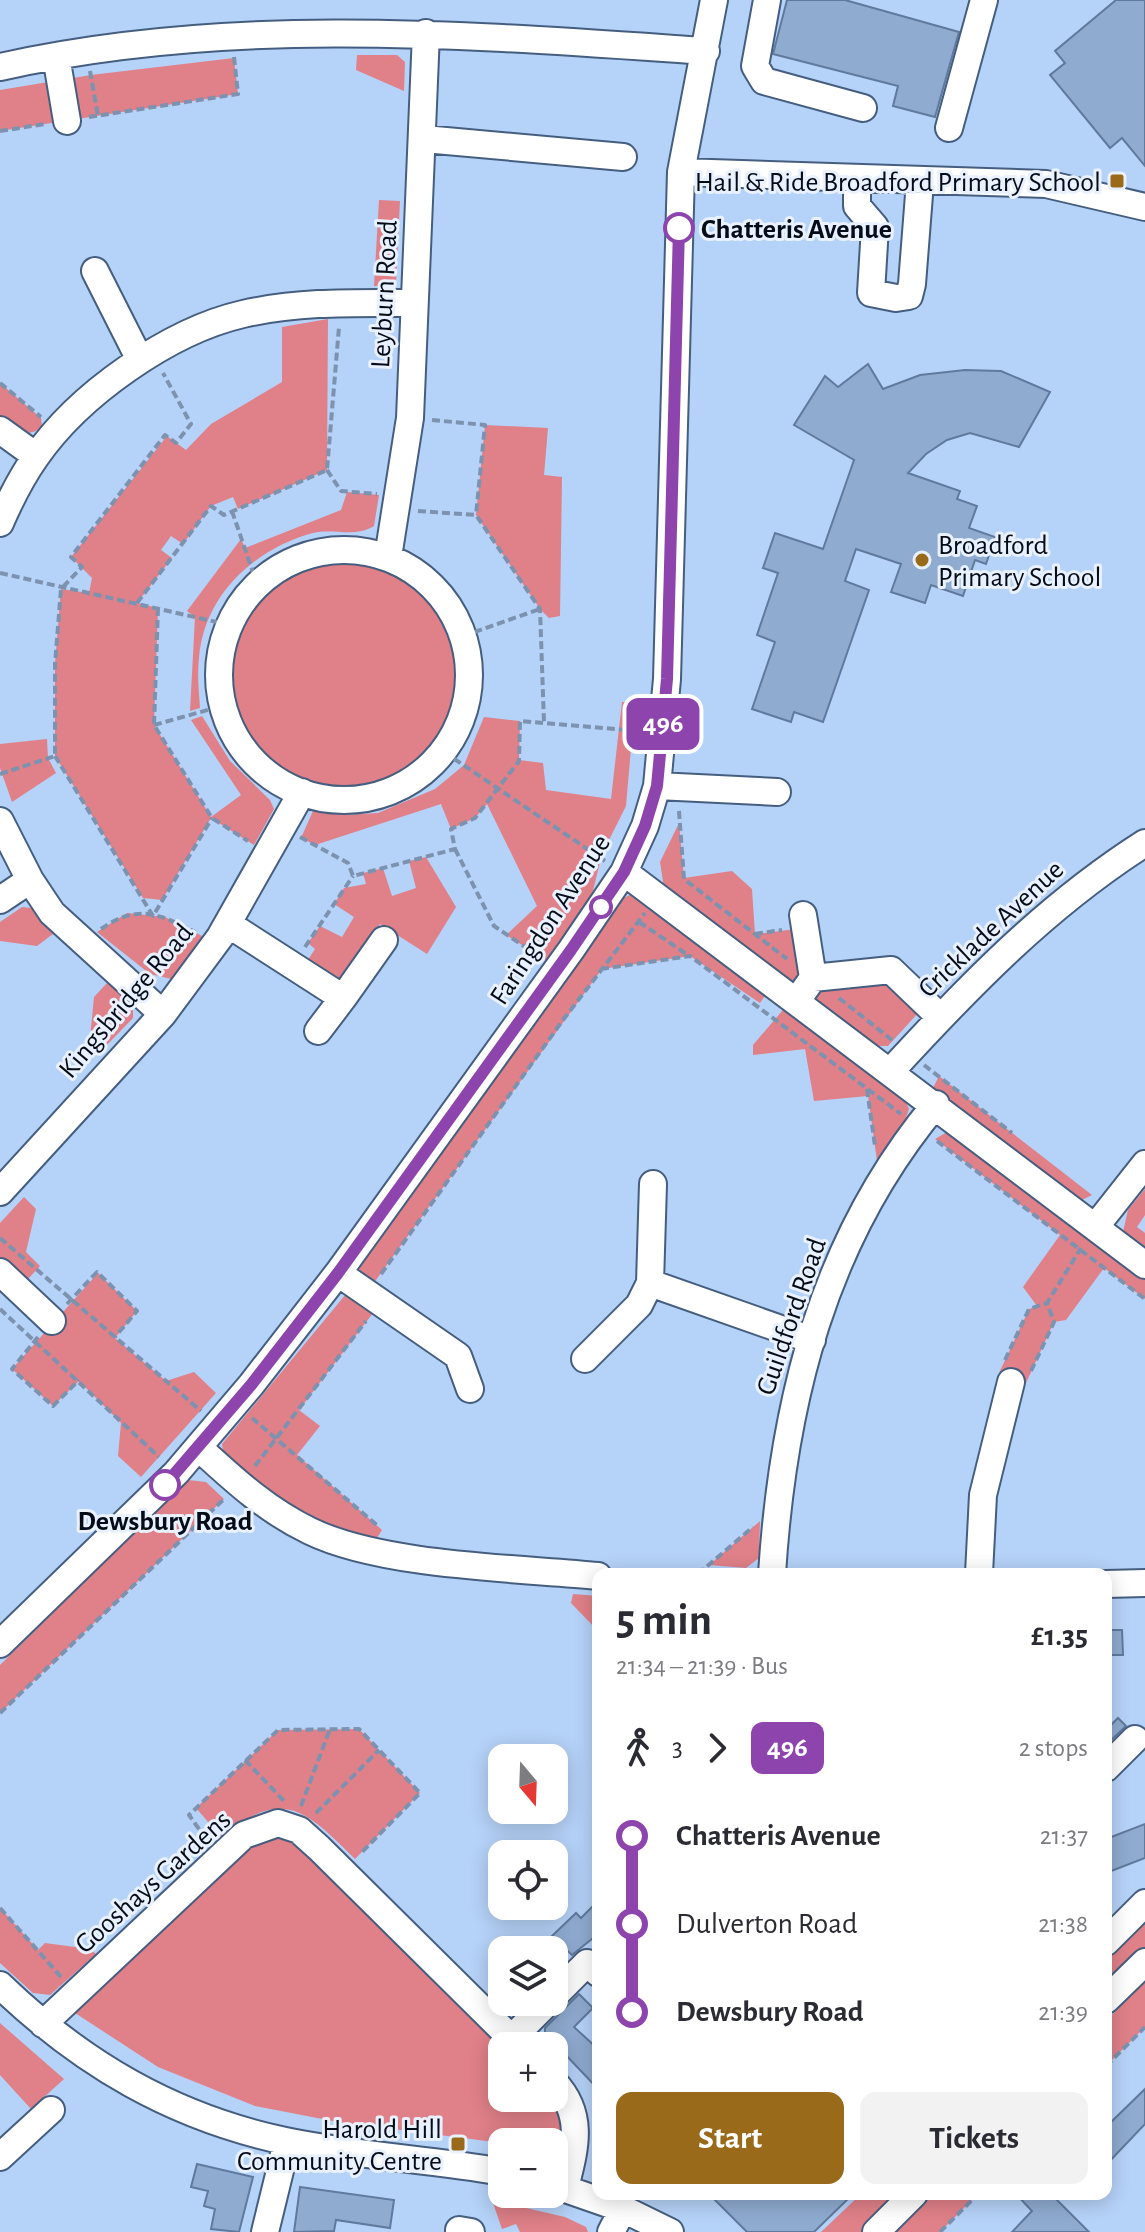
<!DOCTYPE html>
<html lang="en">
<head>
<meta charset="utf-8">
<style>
	:root { --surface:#fff; --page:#f2f2f3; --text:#2b2b33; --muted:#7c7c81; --accent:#996a1a }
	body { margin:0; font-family:"Alegreya Sans",sans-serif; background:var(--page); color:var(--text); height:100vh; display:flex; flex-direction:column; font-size:30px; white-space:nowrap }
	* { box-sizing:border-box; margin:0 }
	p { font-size:26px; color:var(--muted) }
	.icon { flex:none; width:44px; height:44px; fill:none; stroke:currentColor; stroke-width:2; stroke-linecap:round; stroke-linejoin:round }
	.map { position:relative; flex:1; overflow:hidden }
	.sheet { position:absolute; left:592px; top:1568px; width:520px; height:632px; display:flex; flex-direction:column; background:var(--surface); border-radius:16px; box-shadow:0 4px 20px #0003 }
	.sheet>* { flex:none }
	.badge { padding:0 16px; border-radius:12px; font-size:28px; line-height:52px }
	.needle { width:52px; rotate:161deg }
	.buttons { position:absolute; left:488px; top:1744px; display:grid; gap:16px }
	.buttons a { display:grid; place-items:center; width:80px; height:80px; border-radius:16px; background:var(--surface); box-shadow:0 4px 20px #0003; font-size:40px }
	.map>.badge { position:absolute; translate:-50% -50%; box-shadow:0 0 0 4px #fff }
	.legs { display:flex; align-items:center; gap:12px; height:88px; padding:0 24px; font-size:26px }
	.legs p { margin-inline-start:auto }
	.headline { display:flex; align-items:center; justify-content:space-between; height:136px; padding:0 24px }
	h1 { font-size:44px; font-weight:700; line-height:60px }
	.primary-button { display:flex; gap:16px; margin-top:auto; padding:16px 24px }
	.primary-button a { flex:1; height:92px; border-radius:16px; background:var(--accent); color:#fff; font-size:32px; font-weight:700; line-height:92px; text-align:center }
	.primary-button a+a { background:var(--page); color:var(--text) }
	ul { padding:0 24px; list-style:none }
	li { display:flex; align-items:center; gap:28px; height:88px; font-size:30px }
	li i { display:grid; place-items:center; width:12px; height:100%; margin:0 10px; background:currentColor }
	li i::after { content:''; width:20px; height:20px; margin:-10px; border:6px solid; border-radius:50%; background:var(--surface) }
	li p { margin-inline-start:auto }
	li:first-child i { background:linear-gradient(#0000 50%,currentColor 0) }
	li:last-child i { background:linear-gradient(currentColor 50%,#0000 0) }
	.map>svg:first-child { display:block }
	.green { fill:#e08088 }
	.building { fill:#8fabd0; stroke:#607a9d; stroke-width:2 }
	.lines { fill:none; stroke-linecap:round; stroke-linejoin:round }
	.minor-casing { stroke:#455e7f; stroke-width:30 }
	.path { stroke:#7c92af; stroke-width:4; stroke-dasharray:8 4; stroke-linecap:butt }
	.minor { stroke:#fff; stroke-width:26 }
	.line-1-casing { stroke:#fff; stroke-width:18 }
	.line-1 { stroke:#8e44ad; stroke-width:12 }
	.poi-dot { fill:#996a1a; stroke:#e8f1fd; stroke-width:3 }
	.stop-1-dot { fill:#fff; stroke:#8e44ad; stroke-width:4 }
	.labels { text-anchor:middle; stroke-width:6; stroke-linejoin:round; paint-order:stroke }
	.poi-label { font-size:28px; fill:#040c18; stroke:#e8f1fd; text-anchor:end }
	.stop-label { font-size:28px; font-weight:bold; fill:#040c18; stroke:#e8f1fd; text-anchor:start }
	.street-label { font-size:28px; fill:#040c18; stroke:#e8f1fd }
</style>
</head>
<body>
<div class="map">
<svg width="1145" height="2232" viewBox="0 0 1145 2232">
	<rect width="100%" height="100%" fill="#b5d2f8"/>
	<path class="green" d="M357,55H397L405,62L404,91L356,70Z
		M234,58L238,94L0,131V90L91,75Z
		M379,200L400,201L396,282L390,287L374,286Z
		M328,319L327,470L238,509L233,497L211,506L183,544L171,536L161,550L172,558L137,603L158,608L154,725L211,817L241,795L191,720L202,716L230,761L270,800L274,809L254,845L211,818L162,900L143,898L55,756V664L61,589L89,593L92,578L71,557L167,436L186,450L211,424L282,382V327Z
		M0,383L41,418L42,427C26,440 14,429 0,419Z
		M485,425L548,428L544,475L562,477L560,616L549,618L540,609L476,515Z
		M347,492L379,495L374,526C355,538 333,528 313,533C254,549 204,595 199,658C197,675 199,692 200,708L190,711L195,617L187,611L241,539L245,548L341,510Z
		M230 675a113 113 0 1 1 226 0a113 113 0 1 1-226 0Z
		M622,702H635L626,806L602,854L592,895L546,960L506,935L537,906L487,804L475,818L451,829L441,804L315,845L301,838L313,811L345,815L378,813L435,789L464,765L484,717L520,721L519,760L543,763L546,790L611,799Z
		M47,739L48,758L56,773L12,802L0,768V744Z
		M679,823L684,878L732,871L752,889L755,934L796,929L804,979L795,990L664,888L660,862Z
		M426,857L456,907L427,954L380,924L337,984L306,963L315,949L308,943L320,926L342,937L354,917L334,904L344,888L366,884L363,873L383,868L392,896L416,888L409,861Z
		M637,891L769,990L760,1003L690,956L602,969L373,1284L356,1273L624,898Z
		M22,907L31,908L53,934L37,946L0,941V922Z
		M127,913L165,917L206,938L176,980L150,974L97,932Z
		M882,974L919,1012L888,1046H867L811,1002L823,986Z
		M108,982L133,1006V1018L103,1049L90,1038L94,997Z
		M788,1004L904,1098L909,1109L903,1126L877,1161L868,1096L814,1101L805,1049L753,1055V1045Z
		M939,1076L1092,1195L1078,1202L932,1090Z
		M956,1127L1145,1276V1299L1104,1268L1066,1320L1054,1322L1026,1383L1011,1382L999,1373L1029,1309L1037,1306L1023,1287L1060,1235L935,1139Z
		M1145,1189V1215L1137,1227L1145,1233V1254L1122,1236L1128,1210Z
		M24,1197L36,1209L26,1252L40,1266L28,1279L0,1257V1223Z
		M98,1273L137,1311L115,1338L166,1381L194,1372L216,1393L141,1477L118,1456L121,1423L79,1381L53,1406L12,1369Z
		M346,1294L373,1313L299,1410L320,1426L297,1455L382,1530L375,1541C304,1524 280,1502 224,1458L222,1444Z
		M188,1480L206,1482L224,1499L0,1713V1665Z
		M760,1521L759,1558L746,1568L709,1565Z
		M573,1594L598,1596V1631L571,1603Z
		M359,1729L420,1793L355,1859C306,1811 284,1786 221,1837L196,1808L278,1730Z
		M270,1836L296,1841L502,2046V2098H554L565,2126L561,2156L554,2154V2142L502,2143L338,2122L255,2106L158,2067L72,2011L241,1850Z
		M0,1908L38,1950L45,1943L90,1949L96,1954L50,1995L33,1993L0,1963Z
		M1145,1910V1952L1106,1991V1948Z
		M1145,1982V2027L1106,2066V2021Z
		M0,2023L64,2079L31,2109L0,2075Z
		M861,2194L892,2196L889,2207L864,2232H821Z
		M932,2194H978L940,2232H894Z
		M492,2200L565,2217L586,2227L588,2232H520L516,2224L502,2229Z"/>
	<path class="building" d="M787,0H845L959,32L935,117L893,106L898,86L773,54Z
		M1116,0H1145V166L1122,138L1110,148L1050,75L1065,63L1055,51Z
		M868,364L883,389L920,375L965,370L1001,371L1050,392L1019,447L970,433L947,440L926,454L908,473L960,491L957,499L977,506L969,528L995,537L986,564L975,560L963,596L931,585L925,603L891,592L901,564L856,549L845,581L869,590L823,722L794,712L791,722L752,709L775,642L757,635L778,573L763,568L775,533L823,549L854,460L794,425L825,376L838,387Z
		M1106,1630H1122L1123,1655H1106Z
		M1118,1718L1126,1726L1106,1745V1730Z
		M1145,1824V1858L1106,1873V1839Z
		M598,1901V1934L572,1955L552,1936L576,1913L581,1918Z
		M579,1994L593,2008L574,2027L598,2049V2089L545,2033V2028Z
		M1145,2089V2124L1106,2165V2127Z
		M197,2164L253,2177L239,2232L211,2229L215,2209L204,2206L208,2191L191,2187Z
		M300,2187L394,2200L390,2228L336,2220L334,2231L294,2232Z
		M709,2194H853L814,2232H747Z
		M1016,2194H1051L1089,2232H1012L1032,2211Z"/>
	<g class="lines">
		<defs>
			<path id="minor" d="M767,0L755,66L764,81L863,108
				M56,56L67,121
				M0,67C232,15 471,35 706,51
				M949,128L984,0
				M424,139L623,157
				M681,172L1046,184L1145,207
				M857,179V206L875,227L871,293L896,298L909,296L912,284L920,182
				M95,271L140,360
				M0,430L36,456
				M0,523C10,500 21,478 35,458C78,395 169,331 243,314C300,301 356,303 414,303
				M219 675a125 125 0 1 1 250 0a125 125 0 1 1-250 0Z
				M388,557L410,418L426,33
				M657,786L777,792
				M0,821L30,880L52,913L163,1014
				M624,872L1145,1265
				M0,900L30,880
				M803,915L813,978L803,992
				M228,924L343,998L384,940
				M813,978L891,970L940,1017
				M318,1031L343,998
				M890,1072C968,987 1046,906 1145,843
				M0,1192L163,1014L220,937L302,792
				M1096,1226L1145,1164
				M0,1272L52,1321
				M338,1273L458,1356L470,1389
				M650,1283L812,1340
				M585,1359L639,1305L650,1283L653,1184
				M198,1447C233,1479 266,1510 310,1531C382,1566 516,1568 598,1576
				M772,1574C783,1402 823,1239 936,1104
				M979,1574L983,1495L1011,1382
				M1106,1584L1145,1583
				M0,1644L176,1473L251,1385L338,1273L571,950L624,872L645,826L657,786L667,679L681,172L714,0
				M1106,1768L1135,1739
				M1106,1942L1145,1903
				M0,1985C82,2064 173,2117 285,2141C356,2156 430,2159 502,2172
				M554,1996L587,1963L598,1973
				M1106,2000L1145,1962
				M43,2024L244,1835L278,1823L299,1830L319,1848L519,2046
				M512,2038L548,2002
				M554,2082C585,2115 575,2148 565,2188
				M0,2157L51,2110
				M554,2185L623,2209L670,2232
				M459,2230L471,2232
				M265,2232L287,2142
				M611,2232L623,2209
				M876,2232L914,2194"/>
		</defs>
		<use href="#minor" class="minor-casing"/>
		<path class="path" d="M90,71L98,116
			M89,117L238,94L234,57
			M0,131L45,124
			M0,383L41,417
			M432,420L485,425L476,515
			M327,470L341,491L377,494
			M232,511L257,584
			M418,511L476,515L540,609L544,723
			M0,573L230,625
			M137,603L211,506L224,515L327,470L339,327
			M158,608L154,725L212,818L248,841
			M463,636L540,609
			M154,725L222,706
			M444,752L605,861
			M55,756L153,916L212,818
			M0,774L55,756V664L61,589L82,567L71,557L165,435L176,443L191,424L163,373
			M679,811L684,879L787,959
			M300,837L348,863L353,876L455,849L451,829L475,818L519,761L520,721L638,731
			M455,849L494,926L540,957
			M639,922L688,955
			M101,929C137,904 158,913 195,932
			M755,934L782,930
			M305,947L353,876
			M601,969L690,956L901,1114
			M839,998L892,1040
			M924,1065L1012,1133
			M867,1089L875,1146
			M937,1141L1145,1299
			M0,1238L201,1411
			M381,1274L563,1020L645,913
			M67,1304L97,1272L137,1311L115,1337
			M0,1309L159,1457
			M38,1337L12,1369L53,1406L79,1380
			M1005,1360L1029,1309L1047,1303
			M1031,1371L1054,1322L1047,1303L1081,1248
			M252,1418L379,1527
			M255,1466L366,1321
			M698,1574L753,1527
			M0,1713L224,1499
			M245,1760L285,1802
			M301,1806L330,1729
			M316,1813L379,1750
			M206,1839L189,1815L278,1730L359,1729L420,1793L360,1854
			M0,1908L62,1978
			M1106,2066L1145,2027
			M940,2232L978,2194"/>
		<use href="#minor" class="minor"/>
	</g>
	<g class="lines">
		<defs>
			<path id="line-1" d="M165,1485L251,1385L338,1273L571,950L624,872L645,826L657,786L667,679L679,228"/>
		</defs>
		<use href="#line-1" class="line-1-casing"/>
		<use href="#line-1" class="line-1"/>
	</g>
	<g class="poi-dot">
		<rect x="1109" y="173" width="16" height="16" rx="4"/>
		<circle cx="922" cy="560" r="8"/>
		<rect x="450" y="2136" width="16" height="16" rx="4"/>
	</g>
	<g class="stop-1-dot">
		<circle cx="679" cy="228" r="14"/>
		<circle cx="601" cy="907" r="10"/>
		<circle cx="165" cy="1485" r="14"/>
	</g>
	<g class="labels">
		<g class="poi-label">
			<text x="1101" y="191">Hail &amp; Ride Broadford Primary School</text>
			<text x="938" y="554" text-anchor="start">Broadford<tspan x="938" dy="32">Primary School</tspan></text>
			<text x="442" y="2138">Harold Hill<tspan x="442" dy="32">Community Centre</tspan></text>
		</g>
		<g class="stop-label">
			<text x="701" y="238">Chatteris Avenue</text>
			<text x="165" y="1530" text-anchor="middle">Dewsbury Road</text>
		</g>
		<g class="street-label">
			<text transform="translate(383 294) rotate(-87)" y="10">Leyburn Road</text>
			<text transform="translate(549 919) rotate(-57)" y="10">Faringdon Avenue</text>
			<text transform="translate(990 928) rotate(-43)" y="10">Cricklade Avenue</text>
			<text transform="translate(125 1000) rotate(-50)" y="10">Kingsbridge Road</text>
			<text transform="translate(790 1316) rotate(-71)" y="10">Guildford Road</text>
			<text transform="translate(152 1881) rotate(-42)" y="10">Gooshays Gardens</text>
		</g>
	</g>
</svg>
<div class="buttons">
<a><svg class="needle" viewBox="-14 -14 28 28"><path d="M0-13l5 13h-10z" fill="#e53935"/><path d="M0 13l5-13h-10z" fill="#7c7c81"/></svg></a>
<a><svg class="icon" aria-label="locate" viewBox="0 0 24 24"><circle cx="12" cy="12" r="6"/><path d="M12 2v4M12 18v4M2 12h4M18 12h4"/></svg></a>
<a><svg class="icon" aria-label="layers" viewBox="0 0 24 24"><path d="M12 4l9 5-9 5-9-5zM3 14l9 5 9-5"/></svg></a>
<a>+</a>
<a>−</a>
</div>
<b class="badge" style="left:663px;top:724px;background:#8e44ad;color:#fff">496</b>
<section class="sheet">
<div class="headline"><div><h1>5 min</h1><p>21:34 – 21:39 · Bus</p></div><b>£1.35</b></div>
<div class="legs"><svg class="icon" aria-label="walk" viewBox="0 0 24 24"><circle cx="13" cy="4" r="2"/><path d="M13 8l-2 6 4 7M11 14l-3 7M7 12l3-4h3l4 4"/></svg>3<svg class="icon" aria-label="forward" viewBox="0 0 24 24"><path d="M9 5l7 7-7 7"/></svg><b class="badge" style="background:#8e44ad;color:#fff">496</b><p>2 stops</p></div>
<ul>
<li><i style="color:#8e44ad"></i><b>Chatteris Avenue</b><p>21:37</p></li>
<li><i style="color:#8e44ad"></i><span>Dulverton Road</span><p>21:38</p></li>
<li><i style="color:#8e44ad"></i><b>Dewsbury Road</b><p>21:39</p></li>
</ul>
<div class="primary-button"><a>Start</a><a>Tickets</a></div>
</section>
</div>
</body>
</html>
